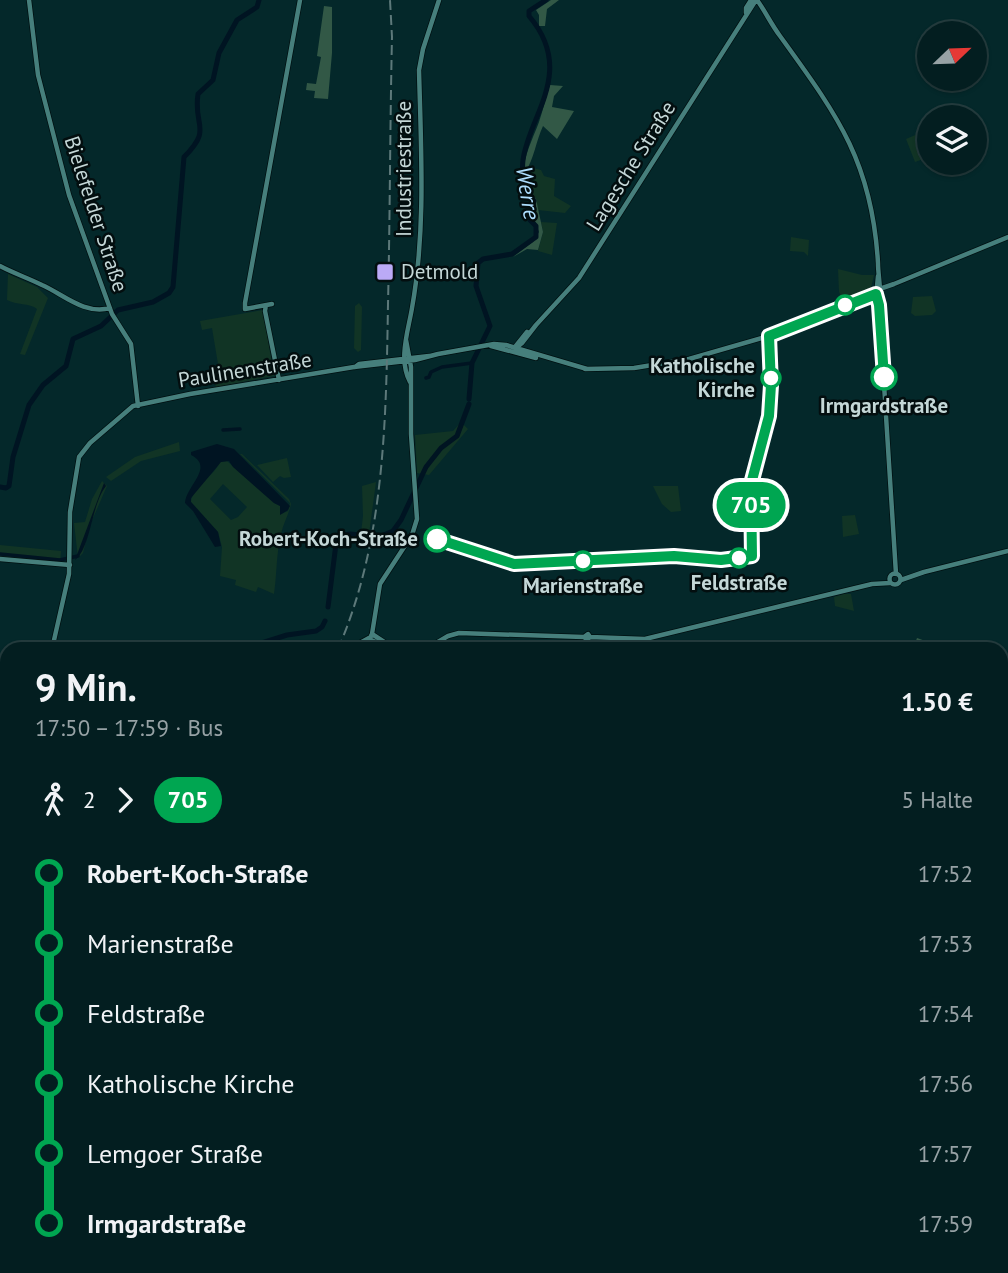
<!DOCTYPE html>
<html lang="de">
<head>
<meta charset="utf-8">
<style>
	:root { --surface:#031e20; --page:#112b2d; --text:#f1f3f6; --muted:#97a2a5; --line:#243c3e }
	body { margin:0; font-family:"PT Sans",sans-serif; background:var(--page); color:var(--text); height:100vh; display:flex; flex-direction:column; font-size:26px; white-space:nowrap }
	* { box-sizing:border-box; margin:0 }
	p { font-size:23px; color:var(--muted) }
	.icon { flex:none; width:38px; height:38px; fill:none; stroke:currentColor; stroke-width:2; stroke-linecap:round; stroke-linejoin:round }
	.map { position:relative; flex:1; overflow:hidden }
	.sheet { position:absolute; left:0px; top:642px; width:1008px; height:632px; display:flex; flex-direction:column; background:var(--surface); border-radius:21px 21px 0 0; box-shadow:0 2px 5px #0004,0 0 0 2px var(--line) }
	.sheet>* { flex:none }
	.badge { padding:0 14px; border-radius:23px; font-size:24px; line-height:46px }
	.needle { width:46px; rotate:67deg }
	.tools { position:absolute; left:917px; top:21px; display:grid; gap:14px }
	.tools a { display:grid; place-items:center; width:70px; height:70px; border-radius:50%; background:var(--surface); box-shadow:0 2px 5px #0004,0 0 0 2px var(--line); font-size:35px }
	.map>.badge { position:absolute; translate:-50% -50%; box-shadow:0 0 0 4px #fff }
	.legs { display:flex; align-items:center; gap:10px; height:77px; padding:0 35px; font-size:23px }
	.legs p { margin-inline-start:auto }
	.overview { display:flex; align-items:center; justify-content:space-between; height:119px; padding:0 35px }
	h1 { font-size:38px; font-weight:700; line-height:52px }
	ul { padding:0 35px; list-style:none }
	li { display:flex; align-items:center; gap:24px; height:70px; font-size:26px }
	li i { display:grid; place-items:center; width:10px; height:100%; margin:0 9px; background:currentColor }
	li i::after { content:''; width:18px; height:18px; margin:-9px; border:5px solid; border-radius:50%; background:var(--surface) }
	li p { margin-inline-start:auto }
	li:first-child i { background:linear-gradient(#0000 50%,currentColor 0) }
	li:last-child i { background:linear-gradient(currentColor 50%,#0000 0) }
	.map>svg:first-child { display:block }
	.green { fill:#113425; fill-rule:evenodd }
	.forest { fill:#325846 }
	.water { fill:#001422 }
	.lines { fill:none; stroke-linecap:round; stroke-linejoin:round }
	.stream { stroke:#001422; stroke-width:2 }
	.canal { stroke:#001422; stroke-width:3.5 }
	.river { stroke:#001422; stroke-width:5 }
	.runway { stroke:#305052; stroke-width:21 }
	.secondary-casing { stroke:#001011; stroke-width:6 }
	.secondary { stroke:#467f7c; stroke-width:4.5 }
	.rail { stroke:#5d797a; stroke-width:2; stroke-dasharray:10 5; stroke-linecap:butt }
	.line-1-casing { stroke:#fff; stroke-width:16 }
	.line-1 { stroke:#00a651; stroke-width:10 }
	.poi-dot { fill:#bbaaf6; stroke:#030e0f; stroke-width:2.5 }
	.stop-1-dot { fill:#fff; stroke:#00a651; stroke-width:3.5 }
	.labels { text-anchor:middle; stroke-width:5; stroke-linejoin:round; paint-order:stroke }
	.street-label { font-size:21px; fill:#c4d7d7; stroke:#030e0f }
	.poi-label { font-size:21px; fill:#c4d7d7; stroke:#030e0f; text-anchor:start }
	.stop-label { font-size:21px; font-weight:bold; fill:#c4d7d7; stroke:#030e0f }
	.water-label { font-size:23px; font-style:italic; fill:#adddfd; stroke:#030e0f }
</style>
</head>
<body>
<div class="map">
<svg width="1008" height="1273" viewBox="0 0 1008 1273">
	<rect width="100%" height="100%" fill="#04282a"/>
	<path class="green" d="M929,129V157L915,162L906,139Z
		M529,167L541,170L544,176L555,179L554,196L571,206L565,213L538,210L534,196L530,193L525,173Z
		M541,222L557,223L552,255L538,251L543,232Z
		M791,237L809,240L808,256L804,252L790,251Z
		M838,269L862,275H874L871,288L843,300L839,292Z
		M8,274L37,287L48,298L25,355L20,354L37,309C30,303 16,305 7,300Z
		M932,296L936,311L932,315L915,316L911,313L913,297Z
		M359,303L362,307L361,350L358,352L354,348L355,306Z
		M263,310L274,376L216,387L211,372L219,370L212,328L202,330L200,321Z
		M461,422L468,429L429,475L417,473L415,435L453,431Z
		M179,442L180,451L141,461L111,481L106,477L135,457Z
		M240,454H242L289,499L291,504C289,514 283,524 281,534C276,555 277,574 274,594L258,587L256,592L235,585L236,580L220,576L222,547L218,532L191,502C192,488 214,476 220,462L227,461L274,503L280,506L281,514L288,511L290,503ZM223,484L247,507L238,517L231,520L210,499Z
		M287,458L291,477L284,478L280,476L273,482L257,465Z
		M102,481L107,486L90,525L83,553L78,558L74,523L85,522L92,499Z
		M376,482L369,534L361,533L363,516L362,486Z
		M653,486H678L681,511L671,512L662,504Z
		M855,515L859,534L843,537L842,516Z
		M0,545L61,551L60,562L0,556Z
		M844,594H851L854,611L835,606L834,597Z
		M2,707L7,708V762L0,761V709Z
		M0,887L7,947V986L0,928Z
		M190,1267H224L223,1273H186Z
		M420,1267H519L523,1273H424Z
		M736,1267H803L806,1273H738Z
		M813,1267H857L860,1273H816Z"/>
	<path class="forest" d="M551,0H559L547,9L545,26H539V15L536,10Z
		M324,6L332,7V53L328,99L314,98L315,91L306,90L307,83L316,84L321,57L317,56Z
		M550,85L563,86L554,96L552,107L574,111L557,139L543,126C536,141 534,159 525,173L530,193L536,199L543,232L538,250L527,249L513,257L533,242L539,232L532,213L534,200C513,174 529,149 539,122C543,110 546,97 550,85Z
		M917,638L948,649H913Z
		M7,1027V1068L0,1066V1028Z
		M464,1267H519L523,1273H472Z"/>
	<path class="water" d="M217,444L234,449L290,506L288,510L280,515V506L274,503L233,467L229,461L221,462L191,498V502L218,532L221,546L215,547L193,511L185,503C186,486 215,467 191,455V452Z
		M104,483L106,486C91,505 91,548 75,560Z"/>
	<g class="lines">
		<path class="stream" d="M915,645L926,646L930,649
			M1001,672L1008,673
			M0,1032L7,1028
			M156,1267L160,1273
			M451,1267L457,1273"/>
		<path class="canal" d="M426,378L429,377L431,372L442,367L472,363
			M223,430L240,429
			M0,554L60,560L78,556"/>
		<path class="river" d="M469,399L472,363L490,326L476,286L478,263L483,259L512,254L536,237V226L530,220V214L534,201C490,142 591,89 529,16V11L546,0
			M0,487L6,488L9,486L13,457L29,405L43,385L66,366L73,339L101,326L118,310L153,302L169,293L173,287L184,157C213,128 193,127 198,94L213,80L219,53L237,20L257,7L259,0
			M328,607L337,536L350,534L379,537L393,531L401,520L426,467L441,448L457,436L469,404
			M242,649L287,635L316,631L322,627L325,621
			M104,1273L107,1267"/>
		<path class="runway" d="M807,1267L809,1273"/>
		<defs>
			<path id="secondary" d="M29,0L38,75L69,195L112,314L131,344L138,406
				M757,0C765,11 771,24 780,36C837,115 872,161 878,263C878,277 882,290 879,305L896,574
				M746,13V8L751,0
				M0,266C13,273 28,278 42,285C63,294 84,315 110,308
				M878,276L876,297L879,304
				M861,298L868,293L894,284L1008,237
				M272,304L245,309V303L300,0
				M266,305L265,311L279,380
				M491,346L536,358
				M515,347L527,332
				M516,348L522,343L536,325L579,278L756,0
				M355,367L359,364L429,356
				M585,369L634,368L689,359L769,336L880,292
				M410,382C398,359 408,332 412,308C426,230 421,149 419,70L423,49L439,0
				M0,559L70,565
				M889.5 579a5.5 5.5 0 1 1 11 0a5.5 5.5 0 1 1-11 0Z
				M901,580L924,572L1008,551
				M372,634L395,649
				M590,637L588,634L584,637L587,640L590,637L645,639L872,584L890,583
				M369,639L389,648
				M52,649L69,574L70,512L79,457L90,443L133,406L190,394L354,367L415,360L438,354L494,344L506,345L587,369
				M349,649L369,638
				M357,649L368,642L372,634L380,584L412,535L417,519L411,434V367L406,340
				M426,649L448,636L459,633L584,637
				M7,826L3,852L7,932
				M1001,908L1008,906
				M1001,916L1008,918
				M0,1114L7,1101
				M372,1267L375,1273"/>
		</defs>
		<use href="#secondary" class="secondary-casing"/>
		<use href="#secondary" class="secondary"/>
		<path class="rail" d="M338,649C385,541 386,420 388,304C390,215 390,126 392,37L390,0
			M0,1222L7,1218"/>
	</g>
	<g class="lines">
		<defs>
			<path id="line-1" d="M437,539L514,564L674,556L721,560L752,556L751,484L769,416L771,385L769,336L876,294L879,305L884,377"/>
		</defs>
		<use href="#line-1" class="line-1-casing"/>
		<use href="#line-1" class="line-1"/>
	</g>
	<rect class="poi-dot" x="376" y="263" width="18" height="18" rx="3.5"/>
	<g class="stop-1-dot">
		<circle cx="845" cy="305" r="9"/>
		<circle cx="884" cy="377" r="12"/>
		<circle cx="771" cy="378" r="9"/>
		<circle cx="437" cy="539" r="12"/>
		<circle cx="739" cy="558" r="9"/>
		<circle cx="583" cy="561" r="9"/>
	</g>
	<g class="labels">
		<g class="street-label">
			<text transform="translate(631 166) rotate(-58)" y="7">Lagesche Straße</text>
			<text transform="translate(404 169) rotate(-90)" y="7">Industriestraße</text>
			<text transform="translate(96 214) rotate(72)" y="7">Bielefelder Straße</text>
			<text transform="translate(245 370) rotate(-9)" y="7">Paulinenstraße</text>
		</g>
		<g class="poi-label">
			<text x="401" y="279">Detmold</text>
		</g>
		<g class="stop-label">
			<text x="755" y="373" text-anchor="end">Katholische<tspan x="755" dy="24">Kirche</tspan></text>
			<text x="884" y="413">Irmgardstraße</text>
			<text x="418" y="546" text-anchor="end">Robert-Koch-Straße</text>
			<text x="739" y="590">Feldstraße</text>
			<text x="583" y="593">Marienstraße</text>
		</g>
		<g class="water-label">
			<text transform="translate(528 193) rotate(81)" y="8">Werre</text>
		</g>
	</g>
</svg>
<div class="tools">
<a><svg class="needle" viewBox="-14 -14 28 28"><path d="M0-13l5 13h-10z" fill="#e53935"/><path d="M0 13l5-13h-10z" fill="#97a2a5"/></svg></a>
<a><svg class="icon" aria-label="layers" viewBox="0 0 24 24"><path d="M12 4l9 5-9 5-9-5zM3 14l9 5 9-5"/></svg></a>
</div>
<b class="badge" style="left:751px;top:505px;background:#00a651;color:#fff">705</b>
<section class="sheet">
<div class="overview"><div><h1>9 Min.</h1><p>17:50 – 17:59 · Bus</p></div><b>1.50 €</b></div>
<div class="legs"><svg class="icon" aria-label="walk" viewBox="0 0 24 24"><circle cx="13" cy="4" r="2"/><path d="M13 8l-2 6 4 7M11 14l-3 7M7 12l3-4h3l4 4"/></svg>2<svg class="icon" aria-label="forward" viewBox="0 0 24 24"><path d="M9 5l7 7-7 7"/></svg><b class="badge" style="background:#00a651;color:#fff">705</b><p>5 Halte</p></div>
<ul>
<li><i style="color:#00a651"></i><b>Robert-Koch-Straße</b><p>17:52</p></li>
<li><i style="color:#00a651"></i><span>Marienstraße</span><p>17:53</p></li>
<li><i style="color:#00a651"></i><span>Feldstraße</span><p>17:54</p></li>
<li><i style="color:#00a651"></i><span>Katholische Kirche</span><p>17:56</p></li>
<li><i style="color:#00a651"></i><span>Lemgoer Straße</span><p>17:57</p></li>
<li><i style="color:#00a651"></i><b>Irmgardstraße</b><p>17:59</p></li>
</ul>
</section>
</div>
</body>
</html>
